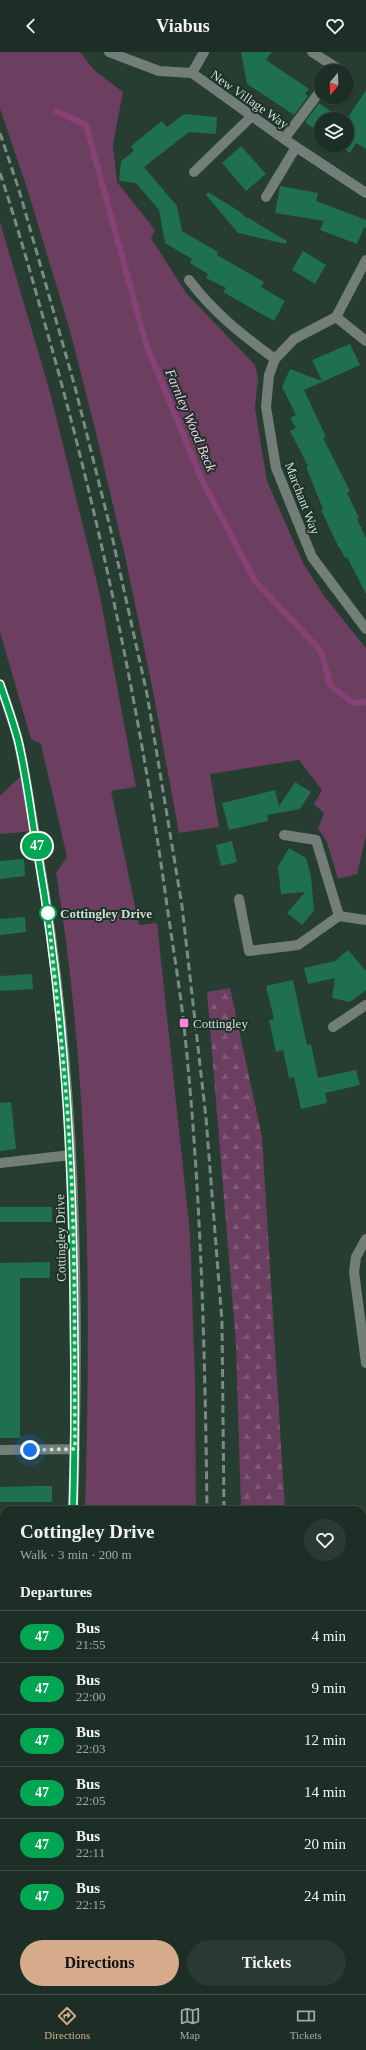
<!DOCTYPE html>
<html lang="en">
<head>
<meta charset="utf-8">
<style>
	:root { --surface:#1d2e26; --page:#2a3a32; --text:#f1f3f6; --muted:#a0a8a7; --line:#3b4a43; --accent:#d6ab8b }
	body { margin:0; font-family:Georgia,serif; background:var(--page); color:var(--text); height:100vh; display:flex; flex-direction:column; font-size:15px; white-space:nowrap }
	* { box-sizing:border-box; margin:0 }
	p { font-size:13px; color:var(--muted) }
	.icon { flex:none; width:22px; height:22px; fill:none; stroke:currentColor; stroke-width:2; stroke-linecap:round; stroke-linejoin:round }
	.map { position:relative; flex:1; overflow:hidden }
	.details { position:absolute; left:0px; top:1454px; width:366px; height:488px; display:flex; flex-direction:column; background:var(--surface); border-radius:12px 12px 0 0; box-shadow:0 1px 3px #0004,0 0 0 1px var(--line) }
	.details>* { flex:none }
	.badge { padding:0 8px; border-radius:13px; font-size:14px; line-height:26px }
	.needle { width:26px; rotate:199deg }
	.buttons { position:absolute; left:314px; top:12px; display:grid; gap:8px }
	.buttons a { display:grid; place-items:center; width:40px; height:40px; border-radius:50%; background:var(--surface); box-shadow:0 1px 3px #0004,0 0 0 1px var(--line); font-size:20px }
	.you { position:absolute; width:20px; height:20px; margin:-10px; border:3px solid #fff; border-radius:50%; background:#1a73e8; box-shadow:0 0 0 6px #1a73e833 }
	.map>.badge { position:absolute; translate:-50% -50%; box-shadow:0 0 0 2px #fff }
	h2 { padding:0 20px; font-size:15px; line-height:36px }
	.round { display:grid; place-items:center; flex:none; width:42px; height:42px; border-radius:21px; background:var(--page) }
	.summary { display:flex; align-items:center; justify-content:space-between; height:68px; padding:0 20px }
	h1 { font-size:19px; font-weight:800; line-height:30px }
	.action { display:flex; gap:8px; margin-top:auto; padding:8px 20px }
	.action a { flex:1; height:46px; border-radius:24px; background:var(--accent); color:#111; font-size:16px; font-weight:800; line-height:46px; text-align:center }
	.action a+a { background:var(--page); color:var(--text) }
	ul { padding:0; list-style:none }
	li { display:flex; align-items:center; gap:12px; height:52px; padding:0 20px; border-top:1px solid var(--line) }
	li div { flex:1 }
	li b { display:block; font-size:15px }
	li em { font-style:normal }
	li .badge { min-width:44px; font-weight:700; text-align:center }
	header { display:flex; justify-content:space-between; align-items:center; height:52px; padding:0 20px; background:var(--surface); font-size:18px; font-weight:800 }
	.tabs { display:flex; justify-content:space-around; align-items:center; height:56px; border-top:1px solid var(--line); background:var(--surface); font-size:11px; color:var(--muted) }
	.tabs a { display:grid; justify-items:center; gap:2px }
	.tabs .selected { color:var(--accent) }
	.map>svg:first-child { display:block }
	.green { fill:#6c3e5f }
	.forest { fill:url(#forest-firs) }
	.lines { fill:none; stroke-linecap:round; stroke-linejoin:round }
	.stream { stroke:#874275; stroke-width:6 }
	.building { fill:#1f6f51 }
	.minor { stroke:#737e78; stroke-width:10 }
	.highway { stroke:#c4dfd1; stroke-width:12 }
	.rail { stroke:#798b82; stroke-width:3; stroke-dasharray:8 4; stroke-linecap:butt }
	.line-casing { stroke:#fff; stroke-width:9 }
	.line { stroke:#00a651; stroke-width:6 }
	.walk { stroke:#d1ded7; stroke-width:4; stroke-dasharray:0 7.2 }
	.stop-dot { fill:#fff; stroke:#00a651; stroke-width:2 }
	.poi-dot { fill:#ff85de; stroke:#1d3228; stroke-width:1.5 }
	.labels { text-anchor:middle; stroke-width:4; stroke-linejoin:round; paint-order:stroke }
	.street-label { font-size:13px; fill:#d1ded7; stroke:#1d3228 }
	.stop-label { font-size:13px; font-weight:bold; fill:#d1ded7; stroke:#1d3228; text-anchor:start }
	.poi-label { font-size:13px; fill:#d1ded7; stroke:#1d3228; text-anchor:start }
	.water-label { font-size:14px; font-style:italic; fill:#f6cde9; stroke:#1d3228 }
</style>
</head>
<body>
<header><svg class="icon" aria-label="back" viewBox="0 0 24 24"><path d="M15 5l-7 7 7 7"/></svg>Viabus<svg class="icon" aria-label="heart" viewBox="0 0 24 24"><path d="M12 20l-8-8c-3-5 5-10 8-4 3-6 11-1 8 4z"/></svg></header>
<div class="map">
<svg width="366" height="1942" viewBox="0 0 366 1942">
	<defs>
		<pattern id="forest-firs" width="22" height="20" patternUnits="userSpaceOnUse"><rect width="22" height="20" fill="#6c3e5f"/><path d="M5 1l3.5 6h-7zM16 11l3.5 6h-7z" fill="#805975"/></pattern>
	</defs>
	<rect width="100%" height="100%" fill="#273d32"/>
	<path class="green" d="M0,0H80L94,18L123,40L113,93L117,130L155,178L151,186L186,241L255,313L258,327L255,356L267,429L303,511L324,544L366,596V783L357,822L338,827L327,790L318,777L324,761L314,752L322,738L299,708L210,722L219,775L179,781L153,639L125,504L96,381L70,279L27,136L0,57Z
		M0,170L50,340L99,539L136,735L111,739L139,873L157,871L190,1181L195,1329L196,1458H85C91,1246 90,1030 56,821L67,805L41,692L31,687L0,580Z
		M24,721L34,779L0,782V744Z
		M366,1689V1747L362,1750V1691Z
		M4,1809V1938H48L44,1942H0V1814Z"/>
	<path class="forest" d="M230,936L262,1085L285,1458H241L236,1292L207,940Z
		M48,1938H128L123,1942H44Z"/>
	<g class="lines">
		<path class="stream" d="M56,59L86,73L146,292L201,426L255,529L321,599L330,633L353,651L366,650"/>
	</g>
	<path class="building" d="M241,0H272L266,8L309,37L305,42L308,44L294,63L247,32Z
		M366,38V97L356,91L350,101L338,93H347V67Z
		M319,51L342,67H321V81L305,70Z
		M184,62L217,65L216,82L189,80L144,115L177,154L182,179L218,200L217,203L264,230L261,235L285,249L274,269L223,240L226,236L206,226L208,222L190,211L192,207L165,191L159,158L136,131L119,129L121,109L134,99L131,94L162,69L167,75Z
		M241,94L266,122L246,139L222,111Z
		M280,134L318,141L316,149L366,168V176L364,175L357,192L320,178L324,169L275,161Z
		M208,140L242,161L245,165L250,167L287,189L286,192L238,181L206,143Z
		M303,199L326,213L315,232L292,218Z
		M350,292L360,313L304,338L326,385L323,386L350,439L347,441L359,466L357,467L366,486V542L347,505L345,506L340,496H339L321,458L323,457L306,415L308,414L290,379L296,376L290,366L296,363L282,335L290,317L322,329L312,308Z
		M295,730L311,740L300,757L267,763L268,769L229,778L222,751L275,738L279,754Z
		M232,789L237,810L221,814L216,793Z
		M289,796L306,806L311,824L314,859L302,873L287,861L305,840L281,842L278,815Z
		M24,807L25,824L0,827V809Z
		M25,865L26,880L0,883V867Z
		M348,898L366,919V938L350,950L332,946L335,926L308,932L304,916L335,909Z
		M32,922L33,937L0,939V924Z
		M293,928L307,993L311,992L318,1026L356,1018L360,1033L325,1041L327,1051L301,1057L294,1025L289,1026L283,998L276,1000L269,968L274,967L266,934Z
		M11,1050L16,1097L0,1099V1051Z
		M0,1155H52V1170H0Z
		M50,1210V1226H20V1386H0V1211Z
		M36,1434H52V1450H0V1435Z"/>
	<g class="lines">
		<path class="minor" d="M109,0L159,19L192,21L284,87L366,141
			M312,0L337,16L335,19
			M192,21L204,0
			M284,87L321,38
			M194,120L252,64
			M266,145L296,95
			M366,208L336,265L294,287L275,307L269,323L266,355L276,416L312,505L366,577
			M189,228C215,262 241,282 275,307
			M336,265L366,289
			M0,632C6,650 13,669 18,688C27,727 32,768 39,807C76,1018 80,1244 73,1458
			M284,783L316,788L339,864
			M239,847L249,899L298,893L339,864L366,868
			M333,975L366,953
			M0,1111L71,1103
			M366,1187L356,1205L354,1220L366,1311
			M0,1398L75,1397
			M362,1667L366,1665
			M0,1678L4,1677
			M0,1791L4,1786"/>
		<path class="highway" d="M362,1785L366,1782
			M362,1842L366,1839
			M174,1942L179,1938
			M236,1942L242,1938"/>
		<path class="rail" d="M0,81L19,138L75,335L110,475L147,642L182,854L206,1066L222,1270L224,1458
			M0,121C15,166 28,212 41,258C96,449 137,642 165,839C171,884 179,929 184,974C201,1135 205,1296 207,1458
			M186,1942V1938
			M202,1942V1938"/>
	</g>
	<g class="lines">
		<defs>
			<path id="line" d="M0,632C6,650 13,669 18,688C27,725 31,765 38,803C65,957 73,1114 74,1270C75,1333 75,1395 73,1458"/>
		</defs>
		<use href="#line" class="line-casing"/>
		<use href="#line" class="line"/>
		<path class="walk" d="M30,1398L75,1397C74,1298 76,1200 70,1101C66,1021 56,941 48,861"/>
	</g>
	<circle class="stop-dot" cx="48" cy="861" r="8"/>
	<rect class="poi-dot" x="179" y="966" width="10" height="10" rx="2"/>
	<g class="labels">
		<g class="street-label">
			<text transform="translate(250 47) rotate(35)" y="5">New Village Way</text>
			<text transform="translate(303 446) rotate(69)" y="5">Marchant Way</text>
			<text transform="translate(60 1186) rotate(-91)" y="5">Cottingley Drive</text>
		</g>
		<g class="stop-label">
			<text x="60" y="866">Cottingley Drive</text>
		</g>
		<g class="poi-label">
			<text x="193" y="976">Cottingley</text>
		</g>
		<g class="water-label">
			<text transform="translate(191 368) rotate(67)" y="5">Farnley Wood Beck</text>
		</g>
	</g>
</svg>
<div class="buttons">
<a><svg class="needle" viewBox="-14 -14 28 28"><path d="M0-13l5 13h-10z" fill="#e53935"/><path d="M0 13l5-13h-10z" fill="#a0a8a7"/></svg></a>
<a><svg class="icon" aria-label="layers" viewBox="0 0 24 24"><path d="M12 4l9 5-9 5-9-5zM3 14l9 5 9-5"/></svg></a>
</div>
<div class="you" style="left:30px;top:1398px"></div>
<b class="badge" style="left:37px;top:794px;background:#00a651;color:#fff">47</b>
<section class="details">
<div class="summary"><div><h1>Cottingley Drive</h1><p>Walk · 3 min · 200 m</p></div><a class="round"><svg class="icon" aria-label="heart" viewBox="0 0 24 24"><path d="M12 20l-8-8c-3-5 5-10 8-4 3-6 11-1 8 4z"/></svg></a></div>
<h2>Departures</h2>
<ul>
<li><span class="badge" style="background:#00a651;color:#fff">47</span><div><b>Bus</b><p>21:55</p></div><em>4 min</em></li>
<li><span class="badge" style="background:#00a651;color:#fff">47</span><div><b>Bus</b><p>22:00</p></div><em>9 min</em></li>
<li><span class="badge" style="background:#00a651;color:#fff">47</span><div><b>Bus</b><p>22:03</p></div><em>12 min</em></li>
<li><span class="badge" style="background:#00a651;color:#fff">47</span><div><b>Bus</b><p>22:05</p></div><em>14 min</em></li>
<li><span class="badge" style="background:#00a651;color:#fff">47</span><div><b>Bus</b><p>22:11</p></div><em>20 min</em></li>
<li><span class="badge" style="background:#00a651;color:#fff">47</span><div><b>Bus</b><p>22:15</p></div><em>24 min</em></li>
</ul>
<div class="action"><a>Directions</a><a>Tickets</a></div>
</section>
</div>
<nav class="tabs">
<a class="selected"><svg class="icon" aria-label="directions" viewBox="0 0 24 24"><path d="M12 3l9 9-9 9-9-9zM9 14v-3h6M13 9l2 2-2 2"/></svg>Directions</a>
<a><svg class="icon" aria-label="map" viewBox="0 0 24 24"><path d="M3 6l6-2 6 2 6-2v14l-6 2-6-2-6 2zM9 4v14M15 6v14"/></svg>Map</a>
<a><svg class="icon" aria-label="tickets" viewBox="0 0 24 24"><path d="M3 7h18v10H3zM15 7v10"/></svg>Tickets</a>
</nav>
</body>
</html>
